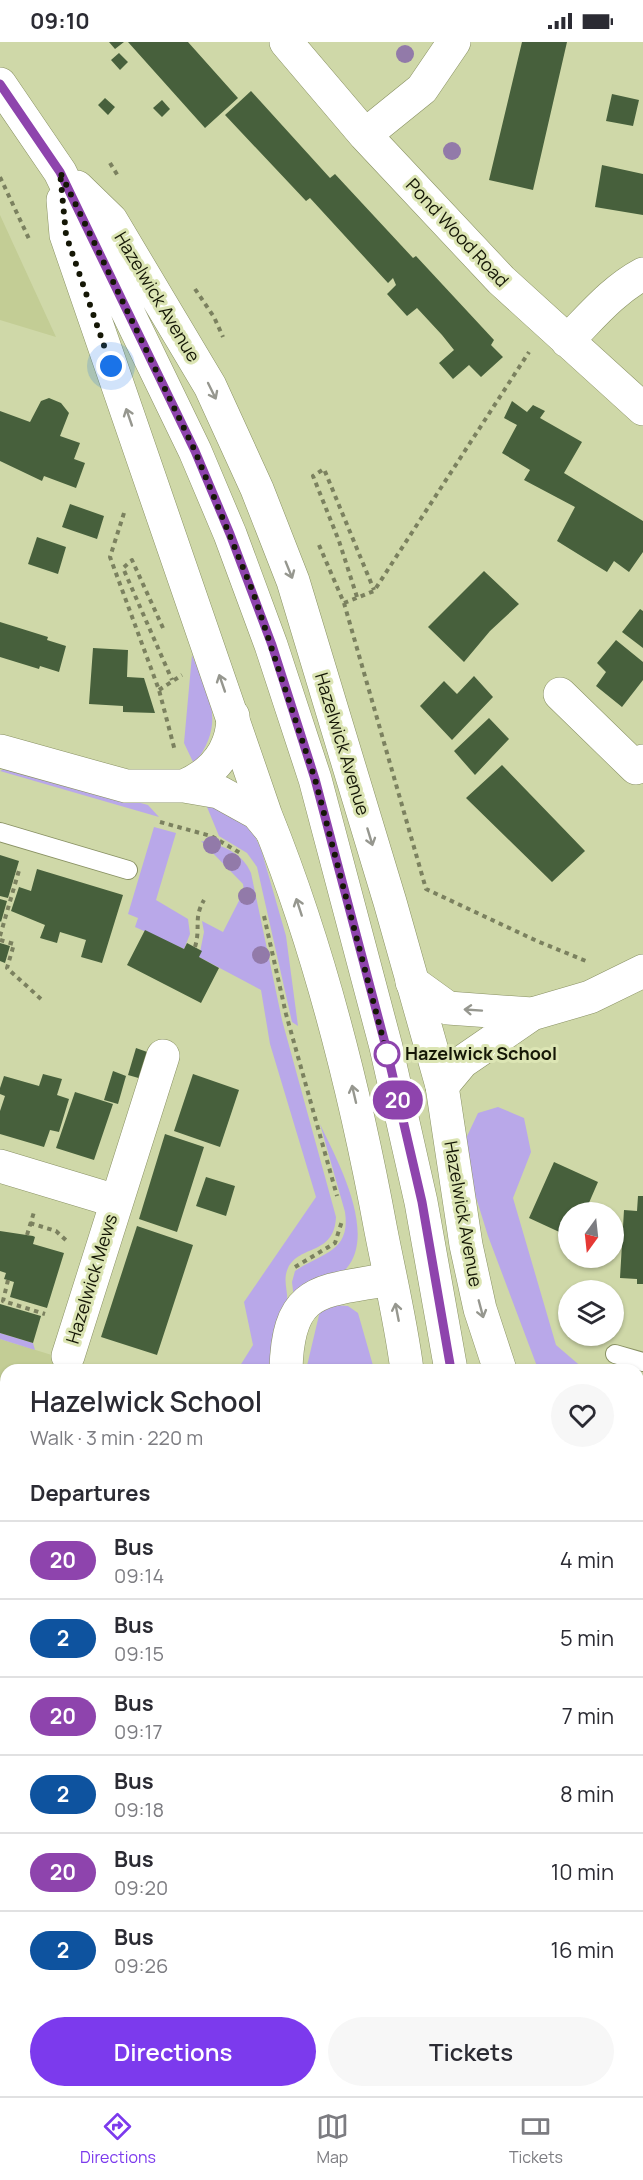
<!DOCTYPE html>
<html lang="en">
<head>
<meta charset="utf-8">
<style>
	:root { --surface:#fff; --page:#f7f7f7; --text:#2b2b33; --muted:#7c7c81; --line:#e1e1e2; --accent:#7c3aed }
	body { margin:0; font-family:Manrope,sans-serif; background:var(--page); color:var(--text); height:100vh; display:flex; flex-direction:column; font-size:22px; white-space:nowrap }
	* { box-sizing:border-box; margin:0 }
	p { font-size:20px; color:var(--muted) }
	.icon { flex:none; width:33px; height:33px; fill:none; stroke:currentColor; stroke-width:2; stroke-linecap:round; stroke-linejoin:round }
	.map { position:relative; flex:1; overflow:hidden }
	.details { position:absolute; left:0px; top:1322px; width:644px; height:734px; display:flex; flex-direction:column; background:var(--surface); border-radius:18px 18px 0 0; box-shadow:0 2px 4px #0004 }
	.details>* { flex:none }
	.badge { padding:0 12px; border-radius:20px; font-size:21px; line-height:39px }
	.needle { width:39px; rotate:195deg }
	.tools { position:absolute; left:558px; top:1160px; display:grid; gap:12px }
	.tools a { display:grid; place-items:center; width:66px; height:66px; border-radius:50%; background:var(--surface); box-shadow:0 2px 4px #0004; font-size:30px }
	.you { position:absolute; width:30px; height:30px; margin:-15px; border:4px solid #fff; border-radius:50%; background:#1a73e8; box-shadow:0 0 0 9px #1a73e833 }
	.map>.badge { position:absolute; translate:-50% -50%; box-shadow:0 0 0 3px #fff }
	h2 { padding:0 30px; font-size:22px; line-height:54px }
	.round { display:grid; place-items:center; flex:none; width:63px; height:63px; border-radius:32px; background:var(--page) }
	.summary { display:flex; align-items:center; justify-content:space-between; height:102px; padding:0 30px }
	h1 { font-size:28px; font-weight:600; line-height:45px }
	.cta { display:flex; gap:12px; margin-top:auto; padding:12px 30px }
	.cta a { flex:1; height:69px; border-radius:36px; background:var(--accent); color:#fff; font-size:24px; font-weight:600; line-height:69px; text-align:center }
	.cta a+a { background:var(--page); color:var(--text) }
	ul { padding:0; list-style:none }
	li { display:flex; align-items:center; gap:18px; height:78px; padding:0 30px; border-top:2px solid var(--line) }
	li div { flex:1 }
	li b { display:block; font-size:22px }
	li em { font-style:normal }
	li .badge { min-width:66px; font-weight:700; text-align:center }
	.status { display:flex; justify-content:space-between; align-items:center; height:42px; padding:0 30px; background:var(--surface); direction:ltr }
	.status svg { height:16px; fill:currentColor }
	.dock { display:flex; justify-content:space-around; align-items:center; height:84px; border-top:2px solid var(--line); background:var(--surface); font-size:16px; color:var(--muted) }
	.dock a { display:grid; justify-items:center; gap:3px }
	.dock .active { color:var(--accent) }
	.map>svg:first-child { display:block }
	.built { fill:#c3cd95 }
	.green { fill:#b9a8e9 }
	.building { fill:#47603c }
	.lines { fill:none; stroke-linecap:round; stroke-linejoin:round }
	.service-casing { stroke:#899163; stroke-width:20 }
	.minor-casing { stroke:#899163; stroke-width:34 }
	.tertiary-casing { stroke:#899163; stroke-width:34 }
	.primary-casing { stroke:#a9682d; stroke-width:34 }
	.path { stroke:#7b815f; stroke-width:4; stroke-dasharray:4.5 4.5; stroke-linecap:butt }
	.service { stroke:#fff; stroke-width:18 }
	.minor { stroke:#fff; stroke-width:33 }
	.tertiary { stroke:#fff; stroke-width:33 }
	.primary { stroke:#fbbe8e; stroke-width:33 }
	.tree { fill:#927aa9 }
	.oneway { stroke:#96978f }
	.line-casing { stroke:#fff; stroke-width:14 }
	.line { stroke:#8e44ad; stroke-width:9 }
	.walk { stroke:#151706; stroke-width:6; stroke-dasharray:0 10.8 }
	.stop-dot { fill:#fff; stroke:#8e44ad; stroke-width:3 }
	.labels { text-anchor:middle; stroke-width:6; stroke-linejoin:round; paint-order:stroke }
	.street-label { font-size:18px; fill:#151706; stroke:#dce5b4 }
	.stop-label { font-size:18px; font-weight:bold; fill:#151706; stroke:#dce5b4; text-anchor:start }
</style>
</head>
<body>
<div class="status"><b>09:10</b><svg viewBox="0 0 49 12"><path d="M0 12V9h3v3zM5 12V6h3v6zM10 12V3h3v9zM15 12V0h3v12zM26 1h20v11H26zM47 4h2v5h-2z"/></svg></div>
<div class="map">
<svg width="643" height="2054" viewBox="0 0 643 2054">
	<rect width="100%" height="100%" fill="#cfd8a8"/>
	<path class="built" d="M0,173L56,295L0,278Z
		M0,1297L97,1327L6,1328V1689L0,1695Z"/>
	<path class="green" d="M192,613C210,656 226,681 194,722L184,701Z
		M7,725L148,763L159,775L0,729Z
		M215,762L252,788L261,807L286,894L298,984L292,980L257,825L247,811L219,794L207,765Z
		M154,785L176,791L156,858L188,877L190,892L184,907L135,885L138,876L128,872Z
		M201,799C221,802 243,811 251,831L282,978L336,1175C334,1214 300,1202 288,1226C282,1239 289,1250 287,1263C285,1285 278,1306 273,1327H238L253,1303L244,1260L316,1155L270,1002L261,948L199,915L204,890L202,879L223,890L244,849L243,842Z
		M498,1065L524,1076L531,1110L513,1156L556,1303L584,1327H538L488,1194L461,1107L478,1071Z
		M320,1082C336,1116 378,1191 346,1227C336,1238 307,1249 294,1257L292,1240L295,1229C320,1211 351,1211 345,1170Z
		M334,1263L348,1264L358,1271L374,1327L306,1328L319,1273L321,1267Z
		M0,1291L33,1301L35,1308L0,1297Z
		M638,1370L643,1371V1425L638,1423Z
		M638,1516L643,1519V1999L638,2004Z
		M6,1706V1768L0,1769V1712Z
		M6,1869V1898L0,1899V1870Z
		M265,2049H295L299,2054H271Z
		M514,2049H581L571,2054H514Z"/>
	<path class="building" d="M109,0H124L115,7Z
		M128,0H188L238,56L205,86Z
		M522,0H567L533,148L489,138Z
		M119,11L128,20L120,28L111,18Z
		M251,49L330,136L335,132L413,216L416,214L494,298L491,303L503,315L481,335L469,323L453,337L439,321L454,308L442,293L417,266L407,274L387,252L396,243L393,236L388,241L310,156L306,159L225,73Z
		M612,52L639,58L633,84L606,79Z
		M105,56L115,65L108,73L98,63Z
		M162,58L170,67L162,75L153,66Z
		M602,123L643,132V173L595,165Z
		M49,356L61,361L69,371L60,394L80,401L74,417L85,421L76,446L44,434L42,439L0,419V369L30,380L41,359Z
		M512,359L527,370L533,363L545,369L540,376L582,400L564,431L643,479V510L629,530L614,519L607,530L557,499L575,465L524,438L530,428L502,411L517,383L504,376Z
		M70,462L104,474L97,497L62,485Z
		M37,495L66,505L58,532L28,522Z
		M484,529L519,562L490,589L464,620L428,585Z
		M640,567L643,569V606L622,590Z
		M0,580L48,595L47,598L66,604L59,630L40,624L39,627L0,615Z
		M616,598L643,620V638L622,665L596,644L606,630L597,621Z
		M93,606L128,608L127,635L144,636L155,671L123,670V664L89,662Z
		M474,634L493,655L452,698L420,664L444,639L457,652Z
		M489,676L509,697L475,733L454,709Z
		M502,723L585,809L552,840L466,756Z
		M0,813L19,819L8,856L0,854Z
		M37,827L123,853L102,921L81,915L86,898L60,890L57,901L40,896L45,883L11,869L19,845L31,849Z
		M0,857L7,859L1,880L0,879Z
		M145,888L184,907L187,901L202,909L199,915L219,926L201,961L127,923Z
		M0,901L10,904L5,921L0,919Z
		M136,1006L150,1011L142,1037L128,1033Z
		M113,1029L126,1034L118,1062L104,1058Z
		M43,1032L62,1037L57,1053L69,1057L59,1090L50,1088L44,1105L0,1092V1069L5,1054L0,1052V1046L4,1034L39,1044Z
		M193,1032L239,1048L220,1105L174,1089Z
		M75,1050L113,1062L94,1118L56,1106Z
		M165,1092L204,1105L177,1190L139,1177Z
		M554,1120L598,1140L585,1170H568V1194L529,1176Z
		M206,1135L235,1144L226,1174L196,1164Z
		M638,1154H643V1242H637V1237L620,1236L624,1168L637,1169Z
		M137,1184L193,1203L157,1313L101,1295Z
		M0,1189L33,1194L35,1195L33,1202L64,1211L47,1266L10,1255L14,1240L4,1237L6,1231L0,1229Z
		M0,1262L41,1274L33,1301L0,1291Z
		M6,1486V1665L0,1667V1488Z
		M5,2038L6,2049H17L23,2054H0V2041Z
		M67,2049H195L198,2052L196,2054H62Z"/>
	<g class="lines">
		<defs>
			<path id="service" d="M0,790L128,828
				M615,1312L643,1320
				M0,1425H6
				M0,1946L6,1951"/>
			<path id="minor" d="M286,0L365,93L501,238L643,367
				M365,93L422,47L454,0
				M567,299C591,275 613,248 643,232
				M560,652L636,726L643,719
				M0,709L126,744H184L219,750L257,771L271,788
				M184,744C214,731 233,708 233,674
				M412,940L448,966L532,972
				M442,1044L462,1020L532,972L590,955L643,929
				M0,1124L116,1159
				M68,1314L163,1014
				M286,1328C288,1244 321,1250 390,1237"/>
			<path id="tertiary" d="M0,42L60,130L195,409L230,492L271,603L315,737L386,1005L421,1160L451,1328
				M77,145L111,178L210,344L257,447L293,539L390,860L442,1044L466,1203L480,1267L500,1328
				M63,158L66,193L266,774C320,908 355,1048 381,1189C390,1235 401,1281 407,1328
				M314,2049L318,2054
				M481,2054V2049"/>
			<path id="primary" d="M638,1469L643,1472
				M0,1797L6,1796
				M0,1847L6,1846
				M372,2049L379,2054
				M626,2054L633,2049"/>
		</defs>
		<use href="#service" class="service-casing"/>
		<use href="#minor" class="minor-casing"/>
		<use href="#tertiary" class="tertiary-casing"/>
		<use href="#primary" class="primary-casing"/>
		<path class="path" d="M110,121L118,134
			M0,135L30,199
			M195,247L214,275L223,295
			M124,471L110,515L159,648L175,709
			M319,503L344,561L426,847L537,899L586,919
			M357,555L339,499L313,434L324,427L374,548
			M344,561L374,549L529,310
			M163,586L132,518L123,526L172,638
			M159,648L182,633
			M160,780L211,794L242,812
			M264,874L286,972L337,1154
			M0,894L20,825
			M0,898L14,902L7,926L41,957
			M195,905C201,885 193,877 204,858
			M30,1181L56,1189L68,1200
			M27,1193L34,1170
			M295,1225L335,1201L342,1179
			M8,1238L3,1259L45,1272
			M100,1325L109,1328
			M638,1428L643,1430
			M0,1704L6,1697
			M0,1985L6,1978"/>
		<use href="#service" class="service"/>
		<use href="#minor" class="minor"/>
		<use href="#tertiary" class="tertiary"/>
		<use href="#primary" class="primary"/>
	</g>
	<g class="tree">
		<circle cx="405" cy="12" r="9"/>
		<circle cx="452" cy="109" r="9"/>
		<circle cx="212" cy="803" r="9"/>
		<circle cx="232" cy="820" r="9"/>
		<circle cx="247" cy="854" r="9"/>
		<circle cx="261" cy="913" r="9"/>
	</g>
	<defs><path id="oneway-shaft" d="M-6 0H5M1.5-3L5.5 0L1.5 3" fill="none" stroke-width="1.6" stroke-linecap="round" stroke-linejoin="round" transform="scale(1.5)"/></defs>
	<g class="oneway">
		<use href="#oneway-shaft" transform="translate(212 349) rotate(64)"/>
		<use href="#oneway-shaft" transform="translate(129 375) rotate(-109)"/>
		<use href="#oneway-shaft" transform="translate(289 528) rotate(68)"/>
		<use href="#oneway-shaft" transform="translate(222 641) rotate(-109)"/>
		<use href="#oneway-shaft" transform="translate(370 795) rotate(73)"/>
		<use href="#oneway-shaft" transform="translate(299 865) rotate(-108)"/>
		<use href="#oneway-shaft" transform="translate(473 968) rotate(-176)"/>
		<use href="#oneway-shaft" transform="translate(354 1052) rotate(-103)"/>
		<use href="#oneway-shaft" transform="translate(481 1267) rotate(75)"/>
		<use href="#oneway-shaft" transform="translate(397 1270) rotate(-101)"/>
	</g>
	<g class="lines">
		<defs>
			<path id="line" d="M0,42L60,130L195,409L230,492L272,603L315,737L386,1005L422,1160L451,1328"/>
		</defs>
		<use href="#line" class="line-casing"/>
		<use href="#line" class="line"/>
		<path class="walk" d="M111,324L66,193L60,130L195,409L253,550L315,737L387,1012"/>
	</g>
	<circle class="stop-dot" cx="387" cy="1012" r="12"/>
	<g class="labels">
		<g class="street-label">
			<text transform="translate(457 191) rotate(47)" y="6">Pond Wood Road</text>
			<text transform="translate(157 255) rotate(59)" y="6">Hazelwick Avenue</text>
			<text transform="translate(342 702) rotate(73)" y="6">Hazelwick Avenue</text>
			<text transform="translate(463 1172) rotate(80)" y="6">Hazelwick Avenue</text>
			<text transform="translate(92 1237) rotate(-73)" y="6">Hazelwick Mews</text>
		</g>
		<g class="stop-label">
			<text x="405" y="1018">Hazelwick School</text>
		</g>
	</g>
</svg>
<div class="tools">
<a><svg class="needle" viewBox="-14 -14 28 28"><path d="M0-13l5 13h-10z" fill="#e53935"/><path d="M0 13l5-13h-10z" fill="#7c7c81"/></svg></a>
<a><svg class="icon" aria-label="layers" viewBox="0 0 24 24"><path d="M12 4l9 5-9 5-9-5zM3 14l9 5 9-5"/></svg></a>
</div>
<div class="you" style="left:111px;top:324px"></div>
<b class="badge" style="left:398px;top:1058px;background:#8e44ad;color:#fff">20</b>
<section class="details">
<div class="summary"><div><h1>Hazelwick School</h1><p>Walk · 3 min · 220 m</p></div><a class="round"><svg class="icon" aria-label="heart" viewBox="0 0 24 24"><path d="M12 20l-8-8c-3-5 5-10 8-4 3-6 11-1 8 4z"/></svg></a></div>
<h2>Departures</h2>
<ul>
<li><span class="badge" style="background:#8e44ad;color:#fff">20</span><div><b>Bus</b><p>09:14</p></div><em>4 min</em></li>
<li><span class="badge" style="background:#0e539f;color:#fff">2</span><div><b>Bus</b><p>09:15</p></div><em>5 min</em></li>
<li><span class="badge" style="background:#8e44ad;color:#fff">20</span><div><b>Bus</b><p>09:17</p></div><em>7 min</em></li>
<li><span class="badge" style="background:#0e539f;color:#fff">2</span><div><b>Bus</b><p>09:18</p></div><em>8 min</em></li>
<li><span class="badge" style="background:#8e44ad;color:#fff">20</span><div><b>Bus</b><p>09:20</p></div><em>10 min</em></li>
<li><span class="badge" style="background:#0e539f;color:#fff">2</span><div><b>Bus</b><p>09:26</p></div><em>16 min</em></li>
</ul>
<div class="cta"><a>Directions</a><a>Tickets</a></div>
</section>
</div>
<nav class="dock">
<a class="active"><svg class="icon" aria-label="directions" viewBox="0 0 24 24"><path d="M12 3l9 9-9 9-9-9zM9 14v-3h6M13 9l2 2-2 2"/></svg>Directions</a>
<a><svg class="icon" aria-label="map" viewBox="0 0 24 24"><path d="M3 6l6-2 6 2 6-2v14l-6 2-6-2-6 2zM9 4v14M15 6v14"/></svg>Map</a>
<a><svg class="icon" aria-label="tickets" viewBox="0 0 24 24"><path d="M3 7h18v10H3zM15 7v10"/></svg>Tickets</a>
</nav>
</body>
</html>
